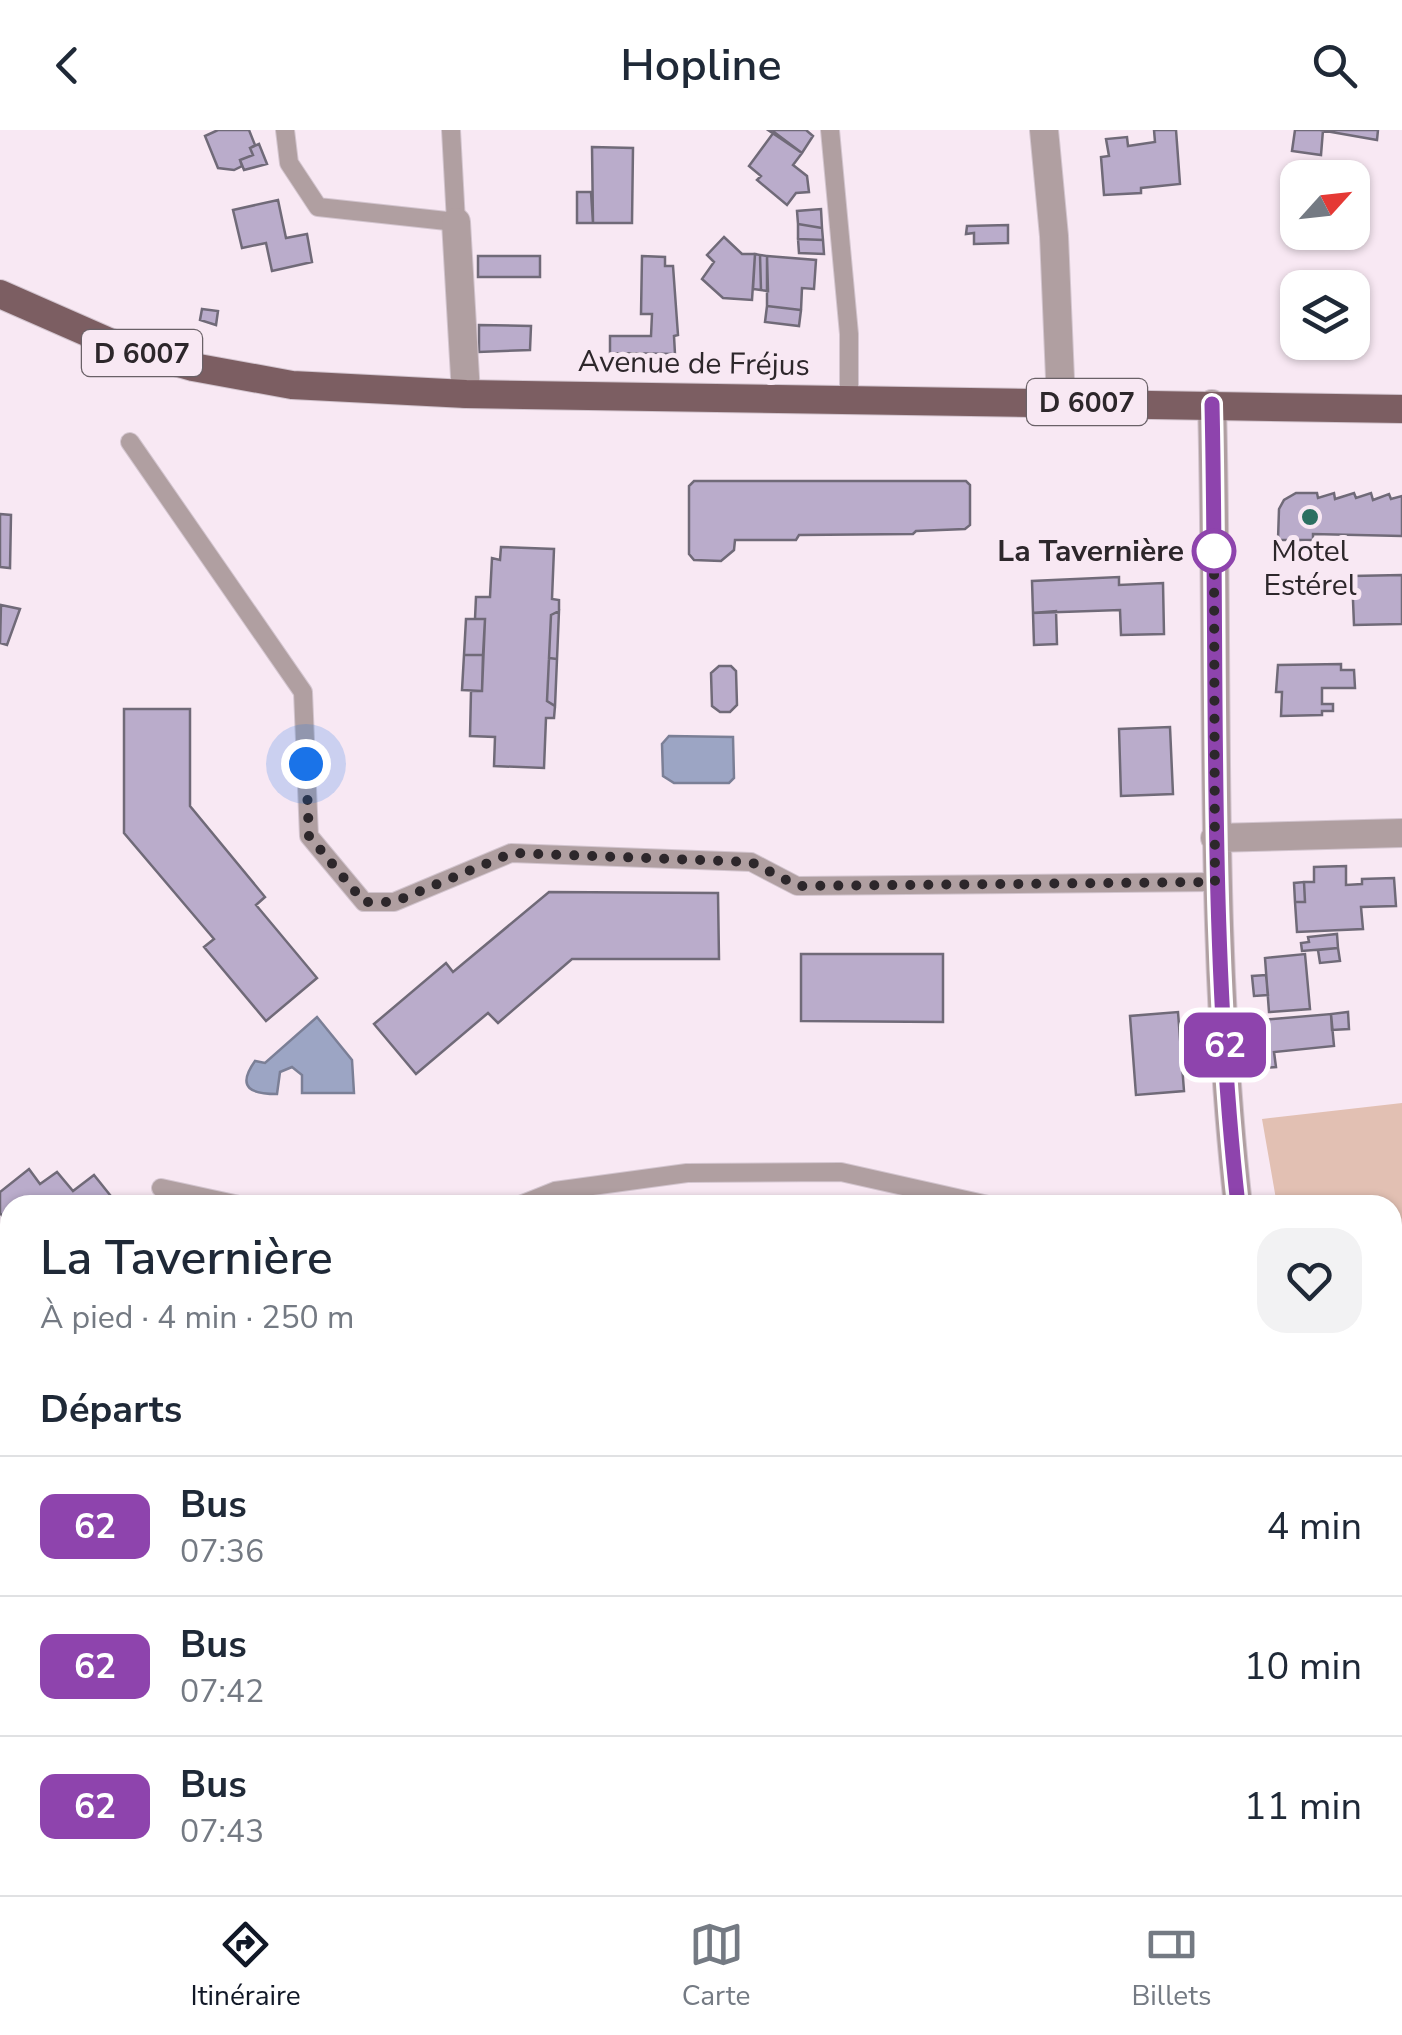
<!DOCTYPE html>
<html lang="fr">
<head>
<meta charset="utf-8">
<style>
	:root { --surface:#fff; --page:#f2f2f3; --text:#1f2937; --muted:#747a83; --line:#e0e1e3; --accent:#111827 }
	body { margin:0; font-family:"Nunito Sans",sans-serif; background:var(--page); color:var(--text); height:100vh; display:flex; flex-direction:column; font-size:38px; white-space:nowrap }
	* { box-sizing:border-box; margin:0 }
	p { font-size:32px; color:var(--muted) }
	.icon { flex:none; width:55px; height:55px; fill:none; stroke:currentColor; stroke-width:2; stroke-linecap:round; stroke-linejoin:round }
	.map { position:relative; flex:1; overflow:hidden }
	.drawer { position:absolute; left:0px; top:1065px; width:1402px; height:700px; display:flex; flex-direction:column; background:var(--surface); border-radius:30px 30px 0 0; box-shadow:0 2px 8px #0004 }
	.drawer>* { flex:none }
	.badge { padding:0 20px; border-radius:15px; font-size:35px; line-height:65px }
	.needle { width:65px; rotate:63deg }
	.tools { position:absolute; left:1280px; top:30px; display:grid; gap:20px }
	.tools a { display:grid; place-items:center; width:90px; height:90px; border-radius:20px; background:var(--surface); box-shadow:0 2px 8px #0004; font-size:50px }
	.you { position:absolute; width:50px; height:50px; margin:-25px; border:8px solid #fff; border-radius:50%; background:#1a73e8; box-shadow:0 0 0 15px #1a73e833 }
	.map>.badge { position:absolute; translate:-50% -50%; box-shadow:0 0 0 5px #fff }
	h2 { padding:0 40px; font-size:38px; line-height:90px }
	.round { display:grid; place-items:center; flex:none; width:105px; height:105px; border-radius:30px; background:var(--page) }
	.head { display:flex; align-items:center; justify-content:space-between; height:170px; padding:0 40px }
	h1 { font-size:48px; font-weight:600; line-height:75px }
	ul { padding:0; list-style:none }
	li { display:flex; align-items:center; gap:30px; height:140px; padding:0 40px; border-top:2px solid var(--line) }
	li div { flex:1 }
	li b { display:block; font-size:38px }
	li em { font-style:normal }
	li .badge { min-width:110px; font-weight:700; text-align:center }
	header { display:flex; justify-content:space-between; align-items:center; height:130px; padding:0 40px; background:var(--surface); font-size:45px; font-weight:600 }
	.menu { display:flex; justify-content:space-around; align-items:center; height:140px; border-top:2px solid var(--line); background:var(--surface); font-size:28px; color:var(--muted) }
	.menu a { display:grid; justify-items:center; gap:5px }
	.menu .selected { color:var(--accent) }
	.map>svg:first-child { display:block }
	.green { fill:#e2c0b3 }
	.water { fill:#9ca5c4; stroke:#7b7f96; stroke-width:2.5 }
	.building { fill:#baaccb; stroke:#706a78; stroke-width:2.5 }
	.lines { fill:none; stroke-linecap:round; stroke-linejoin:round }
	.service-casing { stroke:#d3c5cf; stroke-width:20 }
	.minor-casing { stroke:#d3c5cf; stroke-width:30 }
	.primary-casing { stroke:#d3c5cf; stroke-width:30 }
	.service { stroke:#b09fa1; stroke-width:18 }
	.minor { stroke:#b09fa1; stroke-width:28 }
	.primary { stroke:#7c5e62; stroke-width:28 }
	.line-casing { stroke:#fff; stroke-width:22 }
	.line { stroke:#8e44ad; stroke-width:15 }
	.walk { stroke:#2d272b; stroke-width:10; stroke-dasharray:0 18 }
	.poi-dot { fill:#2c6f61; stroke:#f8e8f3; stroke-width:4 }
	.stop-dot { fill:#fff; stroke:#8e44ad; stroke-width:5 }
	.labels { text-anchor:middle; stroke-width:10; stroke-linejoin:round; paint-order:stroke }
	.shield { fill:#f8e8f3; stroke:#6a6167; stroke-width:2.5 }
	.shield-label { font-size:28px; font-weight:bold; fill:#2d272b }
	.street-label { font-size:30px; fill:#2d272b; stroke:#f8e8f3 }
	.stop-label { font-size:30px; font-weight:bold; fill:#2d272b; stroke:#f8e8f3; text-anchor:end }
	.poi-label { font-size:30px; fill:#2d272b; stroke:#f8e8f3 }
</style>
</head>
<body>
<header><svg class="icon" aria-label="back" viewBox="0 0 24 24"><path d="M15 5l-7 7 7 7"/></svg>Hopline<svg class="icon" aria-label="search" viewBox="0 0 24 24"><circle cx="10" cy="10" r="6"/><path d="M15 15l6 6"/></svg></header>
<div class="map">
<svg width="1402" height="1765" viewBox="0 0 1402 1765">
	<rect width="100%" height="100%" fill="#f8e8f3"/>
	<path class="green" d="M1402,973V1467L1392,1445V1075H1277L1262,989Z"/>
	<path class="water" d="M669,606L733,607L734,648L729,653H674L663,646L662,614Z
		M317,887L352,930L354,963H302V945L292,937L280,942L277,964C253,964 235,959 255,931L265,933Z
		M0,1409L10,1432V1610L0,1595Z
		M145,1755H243L253,1765H157Z"/>
	<path class="building" d="M218,0H249L255,15L250,18L253,25L240,30L242,36L234,40L218,38L205,6Z
		M768,0H806L813,6L802,23Z
		M1154,0H1176L1180,54L1141,58V63L1104,65L1101,27L1109,26L1106,9L1127,7L1128,16L1155,12Z
		M1295,0H1323L1321,25L1292,21Z
		M1320,0H1378L1377,10Z
		M774,2L802,23L793,35L807,46L809,62L796,63L787,75L757,50L761,46L749,36Z
		M259,14L267,34L244,40L240,30L253,25L250,18Z
		M592,17L633,18L632,93H593Z
		M577,62H591L593,93H577Z
		M278,70L286,108L307,104L312,132L272,141L266,113L242,118L233,80Z
		M821,79L822,98L798,94L797,81Z
		M798,94L822,98L823,110L798,109Z
		M1008,95V113L974,114V103L966,104L967,96Z
		M724,107L742,124H755L752,170L723,168L702,149L714,132L707,125Z
		M798,109L823,110L824,124L799,123Z
		M755,124L760,125L761,160L753,159Z
		M760,125L767,126L768,161L761,160Z
		M478,126H540V147H478Z
		M642,126L665,127V136H673L678,205L674,206L675,224L610,223V206H651L652,184H641Z
		M767,126L816,130L814,159L802,158L801,180L767,176Z
		M767,176L801,180L799,196L765,192Z
		M202,179L218,181L216,195L200,190Z
		M479,195L531,196L530,220L479,222Z
		M1326,212H1350L1347,227L1324,220Z
		M694,351H966L970,355V395L965,399L916,401L913,404L799,405L796,410H735L734,420L721,431L694,430L689,424V356Z
		M1296,363H1317L1318,368L1334,363L1335,369L1354,363L1356,368L1371,363L1373,370L1389,364L1391,369L1402,366V406L1313,404V410H1278L1279,379L1284,370Z
		M0,384L11,385L10,438L0,437Z
		M501,417L554,419L552,469L559,470V481L551,485L547,571L555,576L554,588H546L544,638L494,636L495,607L470,606L471,561H482L485,489H475L476,467H490L492,428L500,430Z
		M1402,445V494L1354,495L1352,446Z
		M1119,447V455L1163,453L1164,504L1121,505L1120,480L1033,483L1032,451Z
		M1,475L20,479L7,515L0,513Z
		M559,481L557,529L549,528L551,485Z
		M1056,481L1057,514L1034,515L1033,483Z
		M466,489H485L483,525H464Z
		M464,525H483L482,561L462,560Z
		M549,528L557,529L555,576L547,571Z
		M1341,534V540H1354L1355,558H1322V574H1333V581H1322V585L1281,586L1282,562H1276L1278,535Z
		M719,536H731L736,541L737,575L730,582H720L712,576L711,543Z
		M124,579H190V676L265,767L256,775L317,848L266,891L204,817L214,809L124,703Z
		M1170,597L1173,664L1121,666L1119,599Z
		M1346,736V755L1362,754V749L1394,748L1396,776L1361,777L1363,799L1297,802L1295,772H1305L1304,752H1314V737Z
		M1304,752L1305,772H1295L1294,753Z
		M549,762L718,763L719,829H572L498,893L488,883L416,944L374,894L446,833L453,842Z
		M1337,804L1338,818L1302,821L1301,813L1309,812L1308,807Z
		M1338,818L1340,831L1320,833L1318,820Z
		M801,824H943V892L801,891Z
		M1305,824L1310,879L1269,882L1265,828Z
		M1266,845L1268,865L1254,866L1252,846Z
		M1178,882L1184,961L1136,965L1130,886Z
		M1348,882L1349,899L1332,900L1331,884Z
		M1331,884L1334,916L1274,922L1276,937L1254,939L1250,891Z
		M29,1039L40,1054L57,1042L73,1061L94,1045L118,1075H10V1095L0,1083V1062Z
		M639,1755H784L787,1765H642Z
		M1233,1755H1340L1336,1765H1228Z"/>
	<g class="lines">
		<defs>
			<path id="service" d="M285,0L289,33L318,77L456,92L451,0
				M830,0L849,204V268
				M130,312L303,562L309,706L364,772H394L511,723L751,732L797,756L1215,752
				M161,1058L239,1075
				M520,1075L555,1061L687,1043L841,1042L988,1075"/>
			<path id="minor" d="M1044,0L1054,106L1061,272
				M456,92L466,264
				M1212,274C1219,541 1208,809 1238,1075
				M1215,708L1402,703
				M1392,1545L1402,1563"/>
			<path id="primary" d="M0,164L116,215L193,237L292,255L466,264L1402,279"/>
		</defs>
		<use href="#service" class="service-casing"/>
		<use href="#minor" class="minor-casing"/>
		<use href="#primary" class="primary-casing"/>
		<use href="#service" class="service"/>
		<use href="#minor" class="minor"/>
		<use href="#primary" class="primary"/>
	</g>
	<g class="lines">
		<defs>
			<path id="line" d="M1212,274C1218,541 1208,809 1238,1075"/>
		</defs>
		<use href="#line" class="line-casing"/>
		<use href="#line" class="line"/>
		<path class="walk" d="M306,634L309,706L364,772H394L512,723L751,732L798,756L1215,752L1214,418V421"/>
	</g>
	<circle class="poi-dot" cx="1310" cy="387" r="10"/>
	<circle class="stop-dot" cx="1214" cy="421" r="20"/>
	<g class="labels">
		<g class="shield">
			<rect x="82" y="200" width="120" height="46" rx="8"/>
			<rect x="1027" y="249" width="120" height="46" rx="8"/>
		</g>
		<g class="shield-label">
			<text x="142" y="233">D 6007</text>
			<text x="1087" y="282">D 6007</text>
		</g>
		<g class="street-label">
			<text transform="translate(694 233) rotate(1)" y="10">Avenue de Fréjus</text>
		</g>
		<g class="stop-label">
			<text x="1184" y="431">La Tavernière</text>
		</g>
		<g class="poi-label">
			<text x="1310" y="431">Motel<tspan x="1310" dy="34">Estérel</tspan></text>
		</g>
	</g>
</svg>
<div class="tools">
<a><svg class="needle" viewBox="-14 -14 28 28"><path d="M0-13l5 13h-10z" fill="#e53935"/><path d="M0 13l5-13h-10z" fill="#747a83"/></svg></a>
<a><svg class="icon" aria-label="layers" viewBox="0 0 24 24"><path d="M12 4l9 5-9 5-9-5zM3 14l9 5 9-5"/></svg></a>
</div>
<div class="you" style="left:306px;top:634px"></div>
<b class="badge" style="left:1225px;top:915px;background:#8e44ad;color:#fff">62</b>
<section class="drawer">
<div class="head"><div><h1>La Tavernière</h1><p>À pied · 4 min · 250 m</p></div><a class="round"><svg class="icon" aria-label="heart" viewBox="0 0 24 24"><path d="M12 20l-8-8c-3-5 5-10 8-4 3-6 11-1 8 4z"/></svg></a></div>
<h2>Départs</h2>
<ul>
<li><span class="badge" style="background:#8e44ad;color:#fff">62</span><div><b>Bus</b><p>07:36</p></div><em>4 min</em></li>
<li><span class="badge" style="background:#8e44ad;color:#fff">62</span><div><b>Bus</b><p>07:42</p></div><em>10 min</em></li>
<li><span class="badge" style="background:#8e44ad;color:#fff">62</span><div><b>Bus</b><p>07:43</p></div><em>11 min</em></li>
</ul>
</section>
</div>
<nav class="menu">
<a class="selected"><svg class="icon" aria-label="directions" viewBox="0 0 24 24"><path d="M12 3l9 9-9 9-9-9zM9 14v-3h6M13 9l2 2-2 2"/></svg>Itinéraire</a>
<a><svg class="icon" aria-label="map" viewBox="0 0 24 24"><path d="M3 6l6-2 6 2 6-2v14l-6 2-6-2-6 2zM9 4v14M15 6v14"/></svg>Carte</a>
<a><svg class="icon" aria-label="tickets" viewBox="0 0 24 24"><path d="M3 7h18v10H3zM15 7v10"/></svg>Billets</a>
</nav>
</body>
</html>
